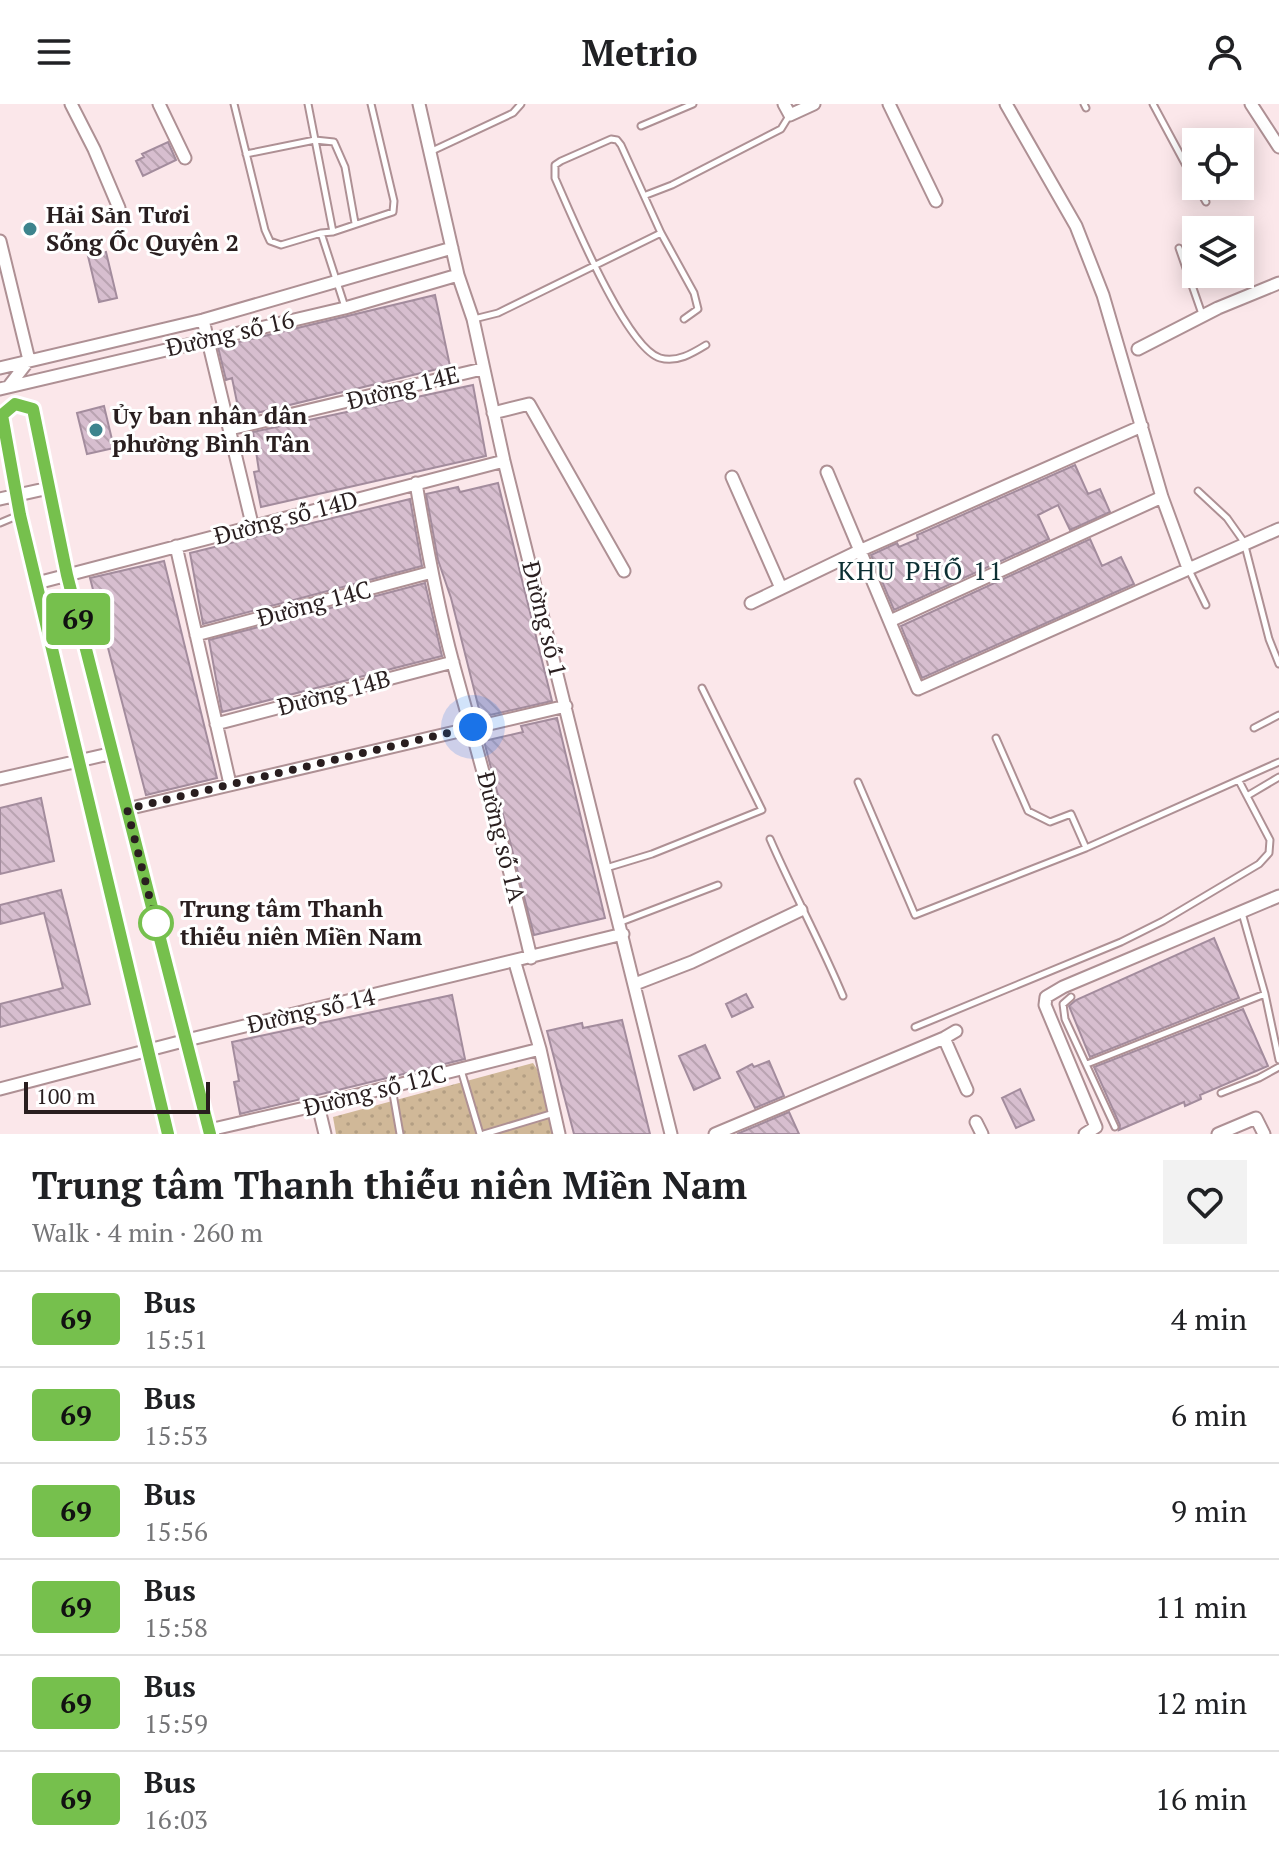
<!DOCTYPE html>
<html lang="en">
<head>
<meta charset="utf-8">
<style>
	:root { --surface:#fff; --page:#f2f2f2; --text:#202124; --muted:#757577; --line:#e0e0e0 }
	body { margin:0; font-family:"PT Serif",serif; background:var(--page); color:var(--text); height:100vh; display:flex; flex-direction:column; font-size:30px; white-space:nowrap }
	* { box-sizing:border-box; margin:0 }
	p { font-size:26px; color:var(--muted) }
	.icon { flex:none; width:44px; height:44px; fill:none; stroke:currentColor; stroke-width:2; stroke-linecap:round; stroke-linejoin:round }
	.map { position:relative; height:1030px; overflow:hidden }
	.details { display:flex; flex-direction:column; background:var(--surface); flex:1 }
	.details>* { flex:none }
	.badge { padding:0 16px; border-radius:6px; font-size:28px; line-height:52px }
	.tools { position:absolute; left:1182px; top:24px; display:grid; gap:16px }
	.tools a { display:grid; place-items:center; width:72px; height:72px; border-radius:0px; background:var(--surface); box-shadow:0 4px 20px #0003; font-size:40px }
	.scale { position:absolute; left:24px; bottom:20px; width:186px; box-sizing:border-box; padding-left:8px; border:4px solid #291e1f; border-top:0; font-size:22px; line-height:28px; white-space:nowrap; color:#291e1f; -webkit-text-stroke:6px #fff; paint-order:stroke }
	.you { position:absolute; width:40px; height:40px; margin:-20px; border:6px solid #fff; border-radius:50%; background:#1a73e8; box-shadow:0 0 0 12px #1a73e833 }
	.map>.badge { position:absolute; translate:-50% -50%; box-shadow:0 0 0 4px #fff }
	.round { display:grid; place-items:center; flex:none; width:84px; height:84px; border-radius:0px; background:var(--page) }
	.overview { display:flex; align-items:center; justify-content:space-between; height:136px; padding:0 32px }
	h1 { font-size:38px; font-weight:700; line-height:60px }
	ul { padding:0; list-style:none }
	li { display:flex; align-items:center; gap:24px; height:96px; padding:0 32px; border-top:2px solid var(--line) }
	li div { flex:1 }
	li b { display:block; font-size:30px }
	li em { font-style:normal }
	li .badge { min-width:88px; font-weight:700; text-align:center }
	header { display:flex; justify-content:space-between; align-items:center; height:104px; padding:0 32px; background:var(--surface); font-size:36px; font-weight:700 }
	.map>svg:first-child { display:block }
	.park { fill:url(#park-dots) }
	.building { fill:url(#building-back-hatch); stroke:#a38c9d; stroke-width:2 }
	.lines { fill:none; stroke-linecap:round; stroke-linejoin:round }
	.service-casing { stroke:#ae9094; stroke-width:9 }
	.minor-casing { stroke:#ae9094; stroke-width:15 }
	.service { stroke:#fff; stroke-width:5 }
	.minor { stroke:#fff; stroke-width:11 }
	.line-casing { stroke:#fff; stroke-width:18 }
	.line { stroke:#76c04d; stroke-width:12 }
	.walk { stroke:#291e1f; stroke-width:8; stroke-dasharray:0 14.4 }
	.poi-dot { fill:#3d848d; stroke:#fff; stroke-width:3 }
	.stop-dot { fill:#fff; stroke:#76c04d; stroke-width:4 }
	.labels { text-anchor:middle; stroke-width:6; stroke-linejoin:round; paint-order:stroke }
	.poi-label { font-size:24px; font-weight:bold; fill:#291e1f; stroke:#fff; text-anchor:start }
	.street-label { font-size:24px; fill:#291e1f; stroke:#fff }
	.stop-label { font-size:24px; font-weight:bold; fill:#291e1f; stroke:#fff; text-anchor:start }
	.neighbourhood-label { font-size:26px; letter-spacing:2px; fill:#0c2f33; stroke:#fff }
</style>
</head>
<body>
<header><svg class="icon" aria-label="menu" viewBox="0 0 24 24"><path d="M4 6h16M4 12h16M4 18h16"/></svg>Metrio<svg class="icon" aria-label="person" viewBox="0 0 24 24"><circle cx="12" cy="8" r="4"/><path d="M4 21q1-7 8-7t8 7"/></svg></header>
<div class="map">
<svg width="1279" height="1030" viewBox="0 0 1279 1030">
	<defs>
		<pattern id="park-dots" width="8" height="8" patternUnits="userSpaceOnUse" patternTransform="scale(2)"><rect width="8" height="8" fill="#d0b898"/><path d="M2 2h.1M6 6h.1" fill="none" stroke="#b39e83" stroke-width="1.8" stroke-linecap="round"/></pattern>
		<pattern id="building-back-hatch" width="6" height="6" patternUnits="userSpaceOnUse" patternTransform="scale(2)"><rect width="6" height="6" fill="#d7becf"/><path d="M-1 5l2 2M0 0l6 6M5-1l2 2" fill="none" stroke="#b9a3b1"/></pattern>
	</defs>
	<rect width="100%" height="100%" fill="#fbe7ea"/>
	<path class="park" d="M533,959L537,965L554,1030H336L333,1013Z"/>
	<path class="building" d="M168,38L176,56L143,72L136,57L144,53L142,50Z
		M106,148L117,194L99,198L88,152Z
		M435,191L450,262L240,313L232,274L226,276L218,243Z
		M473,281L486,352L261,403L254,368L259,367L253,328Z
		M104,302L114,344L87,350L77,309Z
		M1075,361L1088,390L1100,385L1110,408L1070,426L1058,401L1038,411L1049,435L894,506L871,451L897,439L899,443L918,435L917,431Z
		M498,379L552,597L481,613L451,494L438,456L426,390L458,383L460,388Z
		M410,395L422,462L203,520L190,449Z
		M1090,435L1102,462L1121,453L1134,480L922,574L901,522Z
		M164,457L217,674L146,691L90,474Z
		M425,479L442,552L222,608L209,536Z
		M557,614L605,814L534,831L484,637L523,628L521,622Z
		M41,694L54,757L0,770V704Z
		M61,786L90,900L0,923V900L63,884L44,809L0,820V801Z
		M1214,834L1239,894L1090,953L1069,902L1076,896Z
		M746,890L753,903L732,913L726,900Z
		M452,891L465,955L240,1010L234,978L239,977L232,938Z
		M1243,905L1268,962L1200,991L1201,995L1185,1002L1184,998L1119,1026L1120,1021L1094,963Z
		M622,916L650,1030H574L547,927L582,919L583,924Z
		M705,941L720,974L694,986L679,952Z
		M769,957L784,992L755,1004L737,968L752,960L754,963Z
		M1020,985L1034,1016L1016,1024L1002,994Z
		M789,1008L799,1030H737Z"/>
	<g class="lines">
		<defs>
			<path id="service" d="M234,0L265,126L270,137L281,141L321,129
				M308,0L333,128L321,129L345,203
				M1084,0L1086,4
				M1153,0L1196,80
				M641,22L693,0
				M432,47L513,9L521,0
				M246,50L315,36L334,38L345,63L355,119
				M1197,82L1206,98
				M646,91L672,81L781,25L789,12
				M333,128L393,108L394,97L371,0
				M1179,144L1202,210
				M474,215L498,209L661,129
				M684,215L698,205L694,189L661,129L621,41L617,36L611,35L561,57L555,61V74C571,110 626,244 660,254C677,259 693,249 706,241
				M1198,387L1227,414L1244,438L1269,535L1279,560
				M0,419L19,411
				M1189,466L1206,501
				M1254,624L1279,611
				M996,634L1028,707L1050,718L1071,710L1086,744
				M858,678L915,811L1086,744L1279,658
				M1247,692L1279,673
				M770,735C793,788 821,839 843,892
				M606,764L652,750L762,706L702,584
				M1242,809L1265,890L1279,956
				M621,818L718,781
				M1071,893L1063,900L1065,915L1115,1023
				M915,923L1121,838L1163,817L1259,760L1269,749L1270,736L1239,677
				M1087,960L1265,890
				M461,966L480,1030
				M392,984L400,1030
				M1221,989L1259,974L1279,963
				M484,1030L554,1009"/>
			<path id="minor" d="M71,0L94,45L119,104
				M159,0L185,54
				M419,0L458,171L473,215L504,357L671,1030
				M784,0L790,11L814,0
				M889,0L936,97
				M1006,0L1076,122L1103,191L1162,393L1188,464
				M1251,0L1279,43
				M0,137L29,256L9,282
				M203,216L253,424
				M1138,245L1218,204L1279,179
				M0,264L203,216L452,144
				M0,285L345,204L458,171
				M15,300L33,305L67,471L210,1030
				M15,300L2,311L20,411L168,1030
				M493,309L529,300L624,467
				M230,325L482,265
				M827,368L918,585L1279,425
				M732,373L781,484
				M416,379C426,439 437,500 453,559C480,657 508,755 531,854
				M0,395L49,384
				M176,442L230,680
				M37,479L504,357
				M751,499L859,447L1142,322
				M890,517L1162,393
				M196,531L432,468
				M216,620L453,558
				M0,675L113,649
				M127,705L566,602
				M515,859L540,945L559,1030
				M635,880L692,858L801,806
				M944,934L967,986
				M0,985L187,936L623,830
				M318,1001L325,1030
				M976,1018L982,1030
				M209,1026L318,1001L540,945
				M715,1030L944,934L956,927
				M1085,1030L1096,1023L1045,901L1046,893L1063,883L1279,792
				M1218,1030L1256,1014L1264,1030"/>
		</defs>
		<use href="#service" class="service-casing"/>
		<use href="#minor" class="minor-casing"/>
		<use href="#service" class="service"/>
		<use href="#minor" class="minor"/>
	</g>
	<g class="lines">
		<defs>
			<path id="line" d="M168,1030L20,411L2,311L15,300L33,305L67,471L210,1030"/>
		</defs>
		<use href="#line" class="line-casing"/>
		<use href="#line" class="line"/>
		<path class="walk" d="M156,819L127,705L473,623"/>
	</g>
	<g class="poi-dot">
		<circle cx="30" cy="125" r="8"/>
		<circle cx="96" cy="326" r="8"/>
	</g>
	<circle class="stop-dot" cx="156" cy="819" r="16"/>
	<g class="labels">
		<g class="poi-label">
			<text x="46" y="119">Hải Sản Tươi<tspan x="46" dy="28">Sống Ốc Quyên 2</tspan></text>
			<text x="112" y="320">Ủy ban nhân dân<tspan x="112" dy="28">phường Bình Tân</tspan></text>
		</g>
		<g class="street-label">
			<text transform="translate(230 230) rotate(-13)" y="8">Đường số 16</text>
			<text transform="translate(403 284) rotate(-14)" y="8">Đường 14E</text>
			<text transform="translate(286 414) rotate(-15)" y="8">Đường số 14D</text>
			<text transform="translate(314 500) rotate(-15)" y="8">Đường 14C</text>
			<text transform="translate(544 515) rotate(76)" y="8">Đường số 1</text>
			<text transform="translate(334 589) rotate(-15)" y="8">Đường 14B</text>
			<text transform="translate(501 733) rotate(76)" y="8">Đường số 1A</text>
			<text transform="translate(311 907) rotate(-13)" y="8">Đường số 14</text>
			<text transform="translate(375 987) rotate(-14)" y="8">Đường số 12C</text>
		</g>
		<g class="stop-label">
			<text x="180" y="813">Trung tâm Thanh<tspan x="180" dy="28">thiếu niên Miền Nam</tspan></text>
		</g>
		<g class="neighbourhood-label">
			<text x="921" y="476">KHU PHỐ 11</text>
		</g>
	</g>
</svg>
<div class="tools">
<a><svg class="icon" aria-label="locate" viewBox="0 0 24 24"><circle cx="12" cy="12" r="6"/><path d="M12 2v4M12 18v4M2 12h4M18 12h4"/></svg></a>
<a><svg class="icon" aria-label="layers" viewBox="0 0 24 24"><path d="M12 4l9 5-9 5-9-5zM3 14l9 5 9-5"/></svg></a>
</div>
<div class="scale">100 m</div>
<div class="you" style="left:473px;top:623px"></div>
<b class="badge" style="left:78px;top:515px;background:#76c04d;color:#111">69</b>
</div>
<section class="details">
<div class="overview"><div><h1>Trung tâm Thanh thiếu niên Miền Nam</h1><p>Walk · 4 min · 260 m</p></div><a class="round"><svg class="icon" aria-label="heart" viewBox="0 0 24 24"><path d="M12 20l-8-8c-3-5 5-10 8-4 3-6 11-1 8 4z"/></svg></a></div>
<ul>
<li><span class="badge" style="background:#76c04d;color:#111">69</span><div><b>Bus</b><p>15:51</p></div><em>4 min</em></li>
<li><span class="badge" style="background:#76c04d;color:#111">69</span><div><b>Bus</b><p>15:53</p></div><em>6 min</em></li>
<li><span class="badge" style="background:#76c04d;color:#111">69</span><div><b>Bus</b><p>15:56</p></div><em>9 min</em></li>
<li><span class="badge" style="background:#76c04d;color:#111">69</span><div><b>Bus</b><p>15:58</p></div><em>11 min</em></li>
<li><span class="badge" style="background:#76c04d;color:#111">69</span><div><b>Bus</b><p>15:59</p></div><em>12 min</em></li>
<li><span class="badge" style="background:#76c04d;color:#111">69</span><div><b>Bus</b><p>16:03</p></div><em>16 min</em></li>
</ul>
</section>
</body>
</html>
